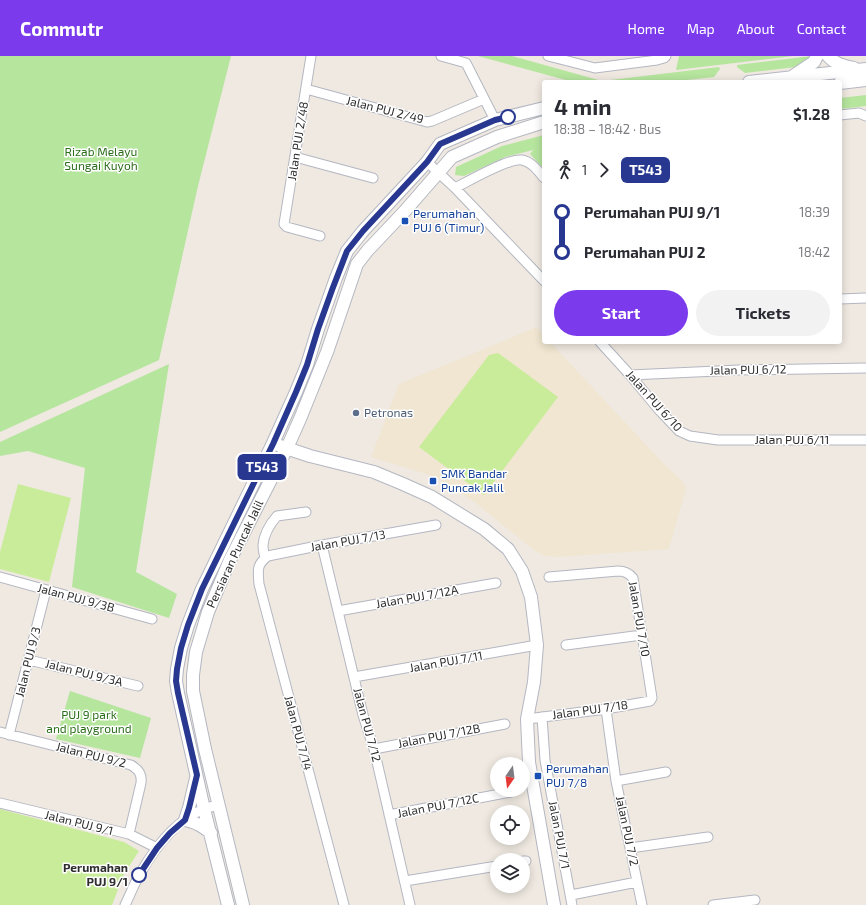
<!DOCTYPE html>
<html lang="en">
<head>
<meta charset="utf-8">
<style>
	:root { --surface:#fff; --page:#f2f2f3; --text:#2b2b33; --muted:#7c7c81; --accent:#7c3aed }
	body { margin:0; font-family:"Exo 2",sans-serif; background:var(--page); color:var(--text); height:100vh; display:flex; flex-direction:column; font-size:15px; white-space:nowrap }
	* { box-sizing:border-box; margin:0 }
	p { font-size:13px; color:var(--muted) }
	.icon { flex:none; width:22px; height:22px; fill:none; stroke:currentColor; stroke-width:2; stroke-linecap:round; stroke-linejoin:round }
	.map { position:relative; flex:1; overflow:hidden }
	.side { position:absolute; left:542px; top:24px; width:300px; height:264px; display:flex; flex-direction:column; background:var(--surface); border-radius:4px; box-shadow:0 2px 10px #0003 }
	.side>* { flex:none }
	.badge { padding:0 8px; border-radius:6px; font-size:14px; line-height:26px }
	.needle { width:26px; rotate:194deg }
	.tools { position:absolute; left:490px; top:701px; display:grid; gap:8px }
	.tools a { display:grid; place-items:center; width:40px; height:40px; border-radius:50%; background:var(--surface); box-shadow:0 2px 10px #0003; font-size:20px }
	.map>.badge { position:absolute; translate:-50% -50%; box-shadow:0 0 0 2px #fff }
	.legs { display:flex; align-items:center; gap:6px; height:44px; padding:0 12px; font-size:13px }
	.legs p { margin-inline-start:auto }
	.summary { display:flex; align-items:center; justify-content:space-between; height:68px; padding:0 12px }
	h1 { font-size:22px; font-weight:700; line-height:30px }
	.cta { display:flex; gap:8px; margin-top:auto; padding:8px 12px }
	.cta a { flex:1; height:46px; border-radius:24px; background:var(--accent); color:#fff; font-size:16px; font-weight:700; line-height:46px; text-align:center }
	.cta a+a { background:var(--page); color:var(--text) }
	ul { padding:0 12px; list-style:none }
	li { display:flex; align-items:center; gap:14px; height:40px; font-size:15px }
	li i { display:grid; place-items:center; width:6px; height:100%; margin:0 5px; background:currentColor }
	li i::after { content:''; width:10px; height:10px; margin:-5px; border:3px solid; border-radius:50%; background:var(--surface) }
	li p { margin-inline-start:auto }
	li:first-child i { background:linear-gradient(#0000 50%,currentColor 0) }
	li:last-child i { background:linear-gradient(currentColor 50%,#0000 0) }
	header { display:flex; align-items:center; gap:24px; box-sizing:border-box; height:56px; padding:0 20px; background:var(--accent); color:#fff }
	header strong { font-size:19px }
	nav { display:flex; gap:22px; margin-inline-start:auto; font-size:14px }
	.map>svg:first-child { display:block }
	.education { fill:#f0e6d1 }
	.green { fill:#b6e59e }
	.pitch { fill:#c9ec9a }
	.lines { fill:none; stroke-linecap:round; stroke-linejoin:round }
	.street-casing { stroke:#b4b7c1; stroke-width:11 }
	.secondary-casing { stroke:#b4b7c1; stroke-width:14 }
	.street { stroke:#fff; stroke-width:9 }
	.secondary { stroke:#fff; stroke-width:12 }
	.line-1-casing { stroke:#fff; stroke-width:9 }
	.line-1 { stroke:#283890; stroke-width:6 }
	.stop-1-dot { fill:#fff; stroke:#283890; stroke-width:2 }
	.transit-dot { fill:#1a4fb4; stroke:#fff; stroke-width:1.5 }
	.service-dot { fill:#5c6f8a; stroke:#fff; stroke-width:1.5 }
	.labels { text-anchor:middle; stroke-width:3; stroke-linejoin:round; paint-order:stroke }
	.street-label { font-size:12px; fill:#2e2e2e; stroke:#fff }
	.park-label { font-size:12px; fill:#2c6e1b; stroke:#fff }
	.transit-label { font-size:12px; fill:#164399; stroke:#fff; text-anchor:start }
	.service-label { font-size:12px; fill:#4e5e75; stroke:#fff; text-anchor:start }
	.stop-label { font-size:12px; font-weight:bold; fill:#2e2e2e; stroke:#fff; text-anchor:end }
</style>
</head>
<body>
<header>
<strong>Commutr</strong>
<nav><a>Home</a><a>Map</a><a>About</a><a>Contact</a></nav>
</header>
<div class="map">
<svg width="866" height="849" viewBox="0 0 866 849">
	<rect width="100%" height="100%" fill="#efe9e1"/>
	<path class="education" d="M537,271L544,279V286H550L663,407L683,426L686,433L669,493L558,501L545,500L535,495L476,447L436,421L371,401L399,328Z"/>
	<path class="green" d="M0,0H231L198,130L159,304L0,376Z
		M478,0H512L602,25L719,11L720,13L714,21L669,26H573Z
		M679,0H793L676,14Z
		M812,0L804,10L745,17L737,11V9Z
		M866,39V50L840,53V42Z
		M544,79V113L530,98L533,94L505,101L464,120L455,119L456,111L502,90Z
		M169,308L136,516L177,538L169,562L72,531L85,412L28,395L0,400V386Z
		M70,635L151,662L140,702L56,683Z"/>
	<path class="pitch" d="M498,297L558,341L484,439L419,391L489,299Z
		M18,428L71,442L49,526L0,513V496Z
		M0,753L124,786L139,795L124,818L112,849H0Z"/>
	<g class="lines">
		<defs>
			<path id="street" d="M311,0L284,168L287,171L320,180
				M441,0L466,7L495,64
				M548,0L595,12L657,4L664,2L666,0
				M306,33L427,66L432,65L484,43
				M840,59L859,57L866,60
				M295,101L373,122
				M427,106L455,132L544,225
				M455,132C469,125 508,102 522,104C532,106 538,115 544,122
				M840,243L866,242
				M600,286L630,319L660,355L679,375L690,380L718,384H866
				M630,319L739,314L866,312
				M322,489L363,659L374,693L410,849
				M265,502C264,498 263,493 263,489C264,478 270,468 277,460L306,456
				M0,521L152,563
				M338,555L496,527
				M566,589L642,579
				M29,604L138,630
				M354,621L537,589
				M606,653L616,725L642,849
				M542,661L545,704L572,849
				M527,663L606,653L650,645L652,642L633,522C629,517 625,515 618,515L549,521
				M0,676L131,709C139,714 142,718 141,727L129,778
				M9,679L46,534
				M374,693L505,668
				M616,725L666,716
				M0,747L129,778L157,792
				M389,759L511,736
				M630,792L708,781
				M523,805H526
				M405,825L497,810
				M571,839L637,826
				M125,849C130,839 134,828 140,818C154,793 176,764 204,753C209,751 214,750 219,749
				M344,849L259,528C258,514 256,509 268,500L322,489L436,469
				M713,849L755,844"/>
			<path id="secondary" d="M828,0C835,8 844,10 854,12
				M793,20L814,6L817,0
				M749,26L866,13
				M840,27L866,24
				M280,390L310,400L374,416L403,428L432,441L484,473L508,493L522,515L531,541L537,589L534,626L527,663L529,706L554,849
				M196,722L189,752L185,764C197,767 201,769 211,777
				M228,849L204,753L178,637L176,625L177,613L181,592L188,569L202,533L273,387L296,336L307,309L318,273L336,222L347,195L363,175L427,106L440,88L495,64L544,52
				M243,849L205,693L193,635V619L196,596L208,556L230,504L287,392L300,363L327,296L357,208L368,194L404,156L452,101L497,81L544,66"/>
		</defs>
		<use href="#street" class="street-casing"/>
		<use href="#secondary" class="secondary-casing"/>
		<use href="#street" class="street"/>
		<use href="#secondary" class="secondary"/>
	</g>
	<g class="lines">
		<defs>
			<path id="line-1" d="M139,819L157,792L170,777L185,764L189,752L197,719L178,637L176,625L177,613L181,592L188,569L202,533L273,388L296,336L307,309L318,273L332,234L347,195L363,175L427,106L440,88L495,64L508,61"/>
		</defs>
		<use href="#line-1" class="line-1-casing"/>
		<use href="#line-1" class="line-1"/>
	</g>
	<g class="stop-1-dot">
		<circle cx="508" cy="61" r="7"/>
		<circle cx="139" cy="819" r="7"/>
	</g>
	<g class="transit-dot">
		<rect x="401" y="161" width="8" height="8" rx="2"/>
		<rect x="429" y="421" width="8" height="8" rx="2"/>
		<rect x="534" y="716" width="8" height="8" rx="2"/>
	</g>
	<circle class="service-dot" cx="356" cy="357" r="4"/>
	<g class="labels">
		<g class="street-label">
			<text transform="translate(385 54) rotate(14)" y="4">Jalan PUJ 2/49</text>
			<text transform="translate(298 85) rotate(-81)" y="4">Jalan PUJ 2/48</text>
			<text transform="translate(748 314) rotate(-1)" y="4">Jalan PUJ 6/12</text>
			<text transform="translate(654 345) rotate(48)" y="4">Jalan PUJ 6/10</text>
			<text x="792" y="388">Jalan PUJ 6/11</text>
			<text transform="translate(348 485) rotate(-10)" y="4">Jalan PUJ 7/13</text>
			<text transform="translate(235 498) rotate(-65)" y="4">Persiaran Puncak Jalil</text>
			<text transform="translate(417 541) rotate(-10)" y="4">Jalan PUJ 7/12A</text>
			<text transform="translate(76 542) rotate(15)" y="4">Jalan PUJ 9/3B</text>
			<text transform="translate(639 563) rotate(80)" y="4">Jalan PUJ 7/10</text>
			<text transform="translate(28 606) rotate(-76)" y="4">Jalan PUJ 9/3</text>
			<text transform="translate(446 606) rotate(-10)" y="4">Jalan PUJ 7/11</text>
			<text transform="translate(84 617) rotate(14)" y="4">Jalan PUJ 9/3A</text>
			<text transform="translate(590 654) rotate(-8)" y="4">Jalan PUJ 7/18</text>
			<text transform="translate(367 669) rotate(75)" y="4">Jalan PUJ 7/12</text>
			<text transform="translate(298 677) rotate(75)" y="4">Jalan PUJ 7/14</text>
			<text transform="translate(439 680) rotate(-11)" y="4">Jalan PUJ 7/12B</text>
			<text transform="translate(91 699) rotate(14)" y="4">Jalan PUJ 9/2</text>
			<text transform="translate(438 750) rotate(-11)" y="4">Jalan PUJ 7/12C</text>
			<text transform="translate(79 767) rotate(14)" y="4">Jalan PUJ 9/1</text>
			<text transform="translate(627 775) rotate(78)" y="4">Jalan PUJ 7/2</text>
			<text transform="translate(559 779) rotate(79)" y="4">Jalan PUJ 7/1</text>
		</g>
		<g class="park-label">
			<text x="101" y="100">Rizab Melayu<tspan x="101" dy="14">Sungai Kuyoh</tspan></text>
			<text x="89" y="663">PUJ 9 park<tspan x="89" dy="14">and playground</tspan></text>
		</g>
		<g class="transit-label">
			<text x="413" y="162">Perumahan<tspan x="413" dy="14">PUJ 6 (Timur)</tspan></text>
			<text x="441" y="422">SMK Bandar<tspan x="441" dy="14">Puncak Jalil</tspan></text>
			<text x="546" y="717">Perumahan<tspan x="546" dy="14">PUJ 7/8</tspan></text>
		</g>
		<g class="service-label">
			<text x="364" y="361">Petronas</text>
		</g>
		<g class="stop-label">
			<text x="128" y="816">Perumahan<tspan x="128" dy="14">PUJ 9/1</tspan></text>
		</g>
	</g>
</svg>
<div class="tools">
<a><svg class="needle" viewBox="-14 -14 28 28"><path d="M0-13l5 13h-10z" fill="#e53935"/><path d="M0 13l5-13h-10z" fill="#7c7c81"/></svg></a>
<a><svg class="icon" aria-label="locate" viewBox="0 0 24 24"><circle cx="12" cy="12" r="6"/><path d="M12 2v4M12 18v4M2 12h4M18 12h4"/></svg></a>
<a><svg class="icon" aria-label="layers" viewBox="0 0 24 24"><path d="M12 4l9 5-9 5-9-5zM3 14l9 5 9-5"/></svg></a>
</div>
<b class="badge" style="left:262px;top:411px;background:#283890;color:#fff">T543</b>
<section class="side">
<div class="summary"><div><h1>4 min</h1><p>18:38 – 18:42 · Bus</p></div><b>$1.28</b></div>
<div class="legs"><svg class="icon" aria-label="walk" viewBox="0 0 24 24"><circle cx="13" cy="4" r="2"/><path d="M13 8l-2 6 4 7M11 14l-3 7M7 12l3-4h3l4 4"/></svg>1<svg class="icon" aria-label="forward" viewBox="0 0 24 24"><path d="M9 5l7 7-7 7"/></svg><b class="badge" style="background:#283890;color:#fff">T543</b></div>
<ul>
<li><i style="color:#283890"></i><b>Perumahan PUJ 9/1</b><p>18:39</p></li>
<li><i style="color:#283890"></i><b>Perumahan PUJ 2</b><p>18:42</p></li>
</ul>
<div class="cta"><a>Start</a><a>Tickets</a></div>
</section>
</div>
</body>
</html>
